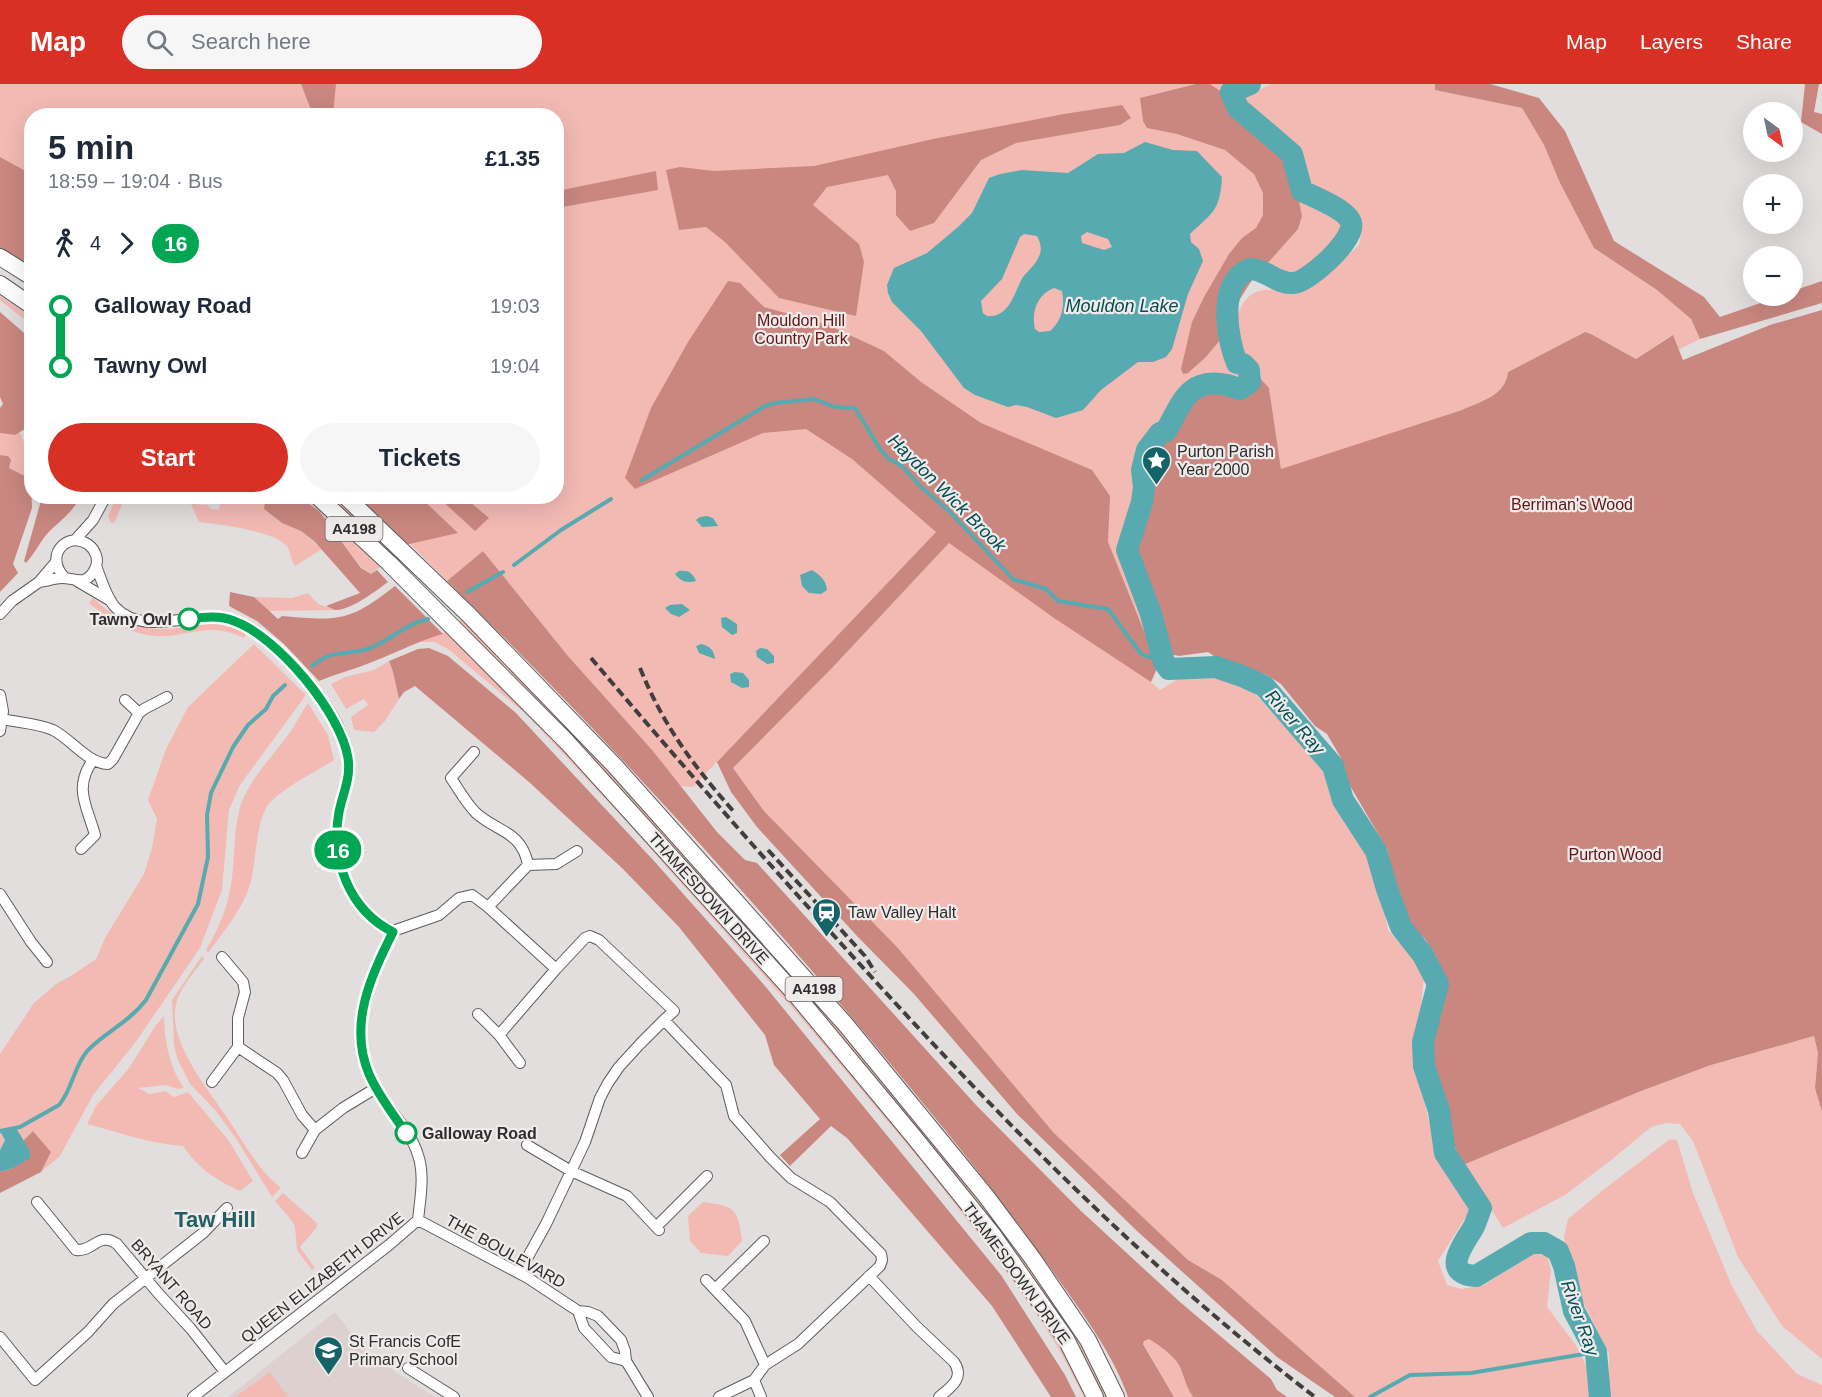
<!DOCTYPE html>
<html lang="en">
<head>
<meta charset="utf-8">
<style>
	:root { --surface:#fff; --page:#f6f6f7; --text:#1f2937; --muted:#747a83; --accent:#d93025 }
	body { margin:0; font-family:Arial,sans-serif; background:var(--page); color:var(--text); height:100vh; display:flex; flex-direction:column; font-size:22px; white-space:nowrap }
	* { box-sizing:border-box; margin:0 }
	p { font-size:20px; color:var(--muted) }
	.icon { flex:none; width:33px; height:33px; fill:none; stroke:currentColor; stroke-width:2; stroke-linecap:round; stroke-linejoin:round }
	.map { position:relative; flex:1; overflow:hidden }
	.drawer { position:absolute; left:24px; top:24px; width:540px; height:396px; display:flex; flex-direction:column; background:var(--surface); border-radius:24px; box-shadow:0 6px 24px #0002 }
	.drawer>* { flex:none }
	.badge { padding:0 12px; border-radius:20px; font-size:21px; line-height:39px }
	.needle { width:39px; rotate:147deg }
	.fabs { position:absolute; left:1743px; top:18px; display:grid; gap:12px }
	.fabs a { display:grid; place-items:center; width:60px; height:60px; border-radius:50%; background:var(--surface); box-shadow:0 6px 24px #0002; font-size:30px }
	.map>.badge { position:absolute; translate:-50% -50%; box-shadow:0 0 0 3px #fff }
	.legs { display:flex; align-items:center; gap:9px; height:66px; padding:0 24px; font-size:20px }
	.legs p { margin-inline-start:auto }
	.head { display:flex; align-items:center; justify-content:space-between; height:102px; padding:0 24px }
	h1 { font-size:33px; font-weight:800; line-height:45px }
	.button { display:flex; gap:12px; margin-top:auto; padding:12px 24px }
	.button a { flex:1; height:69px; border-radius:36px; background:var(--accent); color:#fff; font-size:24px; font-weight:800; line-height:69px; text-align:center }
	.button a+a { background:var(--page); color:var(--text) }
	ul { padding:0 24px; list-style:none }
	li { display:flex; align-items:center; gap:21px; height:60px; font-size:22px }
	li i { display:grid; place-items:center; width:9px; height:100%; margin:0 8px; background:currentColor }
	li i::after { content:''; width:15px; height:15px; margin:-8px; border:4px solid; border-radius:50%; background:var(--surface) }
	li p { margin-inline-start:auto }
	li:first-child i { background:linear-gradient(#0000 50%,currentColor 0) }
	li:last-child i { background:linear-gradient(currentColor 50%,#0000 0) }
	header { display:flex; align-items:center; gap:36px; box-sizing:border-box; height:84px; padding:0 30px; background:var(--accent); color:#fff }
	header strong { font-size:28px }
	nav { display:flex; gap:33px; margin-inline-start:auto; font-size:21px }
	.search { width:420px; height:54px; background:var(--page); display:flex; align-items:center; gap:15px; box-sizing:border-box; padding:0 21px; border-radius:33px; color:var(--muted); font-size:22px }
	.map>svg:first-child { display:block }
	.built { fill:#ddd1cf }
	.green { fill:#f3bab4; fill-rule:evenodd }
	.forest { fill:#c98780 }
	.water { fill:#56aab0; fill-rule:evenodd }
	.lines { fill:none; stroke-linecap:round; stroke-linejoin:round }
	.stream { stroke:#56aab0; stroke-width:4 }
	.river { stroke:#56aab0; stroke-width:22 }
	.minor-casing { stroke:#5f5c5c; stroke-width:12 }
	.primary-casing { stroke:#5f5c5c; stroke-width:18 }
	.minor { stroke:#fff; stroke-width:10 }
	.primary { stroke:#fff; stroke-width:16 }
	.rail { stroke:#403e3e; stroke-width:4; stroke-dasharray:9 4.5; stroke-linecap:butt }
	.line-1-casing { stroke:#fff; stroke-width:14 }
	.line-1 { stroke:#00a651; stroke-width:9 }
	.stop-1-dot { fill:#fff; stroke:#00a651; stroke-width:3 }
	.labels { text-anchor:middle; stroke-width:4.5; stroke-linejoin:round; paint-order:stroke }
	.shield { fill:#efebeb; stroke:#686565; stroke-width:1.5 }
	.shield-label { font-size:15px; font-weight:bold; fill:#2e2c2c }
	.park-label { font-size:16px; fill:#641514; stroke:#efebeb }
	.poi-label { font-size:16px; fill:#2e2c2c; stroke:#efebeb; text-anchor:start }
	.stop-label { font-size:16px; font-weight:bold; fill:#2e2c2c; stroke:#efebeb; text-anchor:end }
	.street-label { font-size:16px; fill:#2e2c2c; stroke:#efebeb }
	.water-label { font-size:18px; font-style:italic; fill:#004f53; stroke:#efebeb }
	.district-label { font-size:22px; font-weight:bold; fill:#245e62; stroke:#efebeb }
</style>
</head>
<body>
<header>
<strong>Map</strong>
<div class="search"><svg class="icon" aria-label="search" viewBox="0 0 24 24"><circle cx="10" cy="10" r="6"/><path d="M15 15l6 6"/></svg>Search here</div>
<nav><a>Map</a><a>Layers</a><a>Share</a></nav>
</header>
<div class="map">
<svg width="1822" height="1313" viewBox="0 0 1822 1313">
	<rect width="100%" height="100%" fill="#e2dede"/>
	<path class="built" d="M335,1228L368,1270L435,1313H228Z"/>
	<path class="green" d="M0,0H1252L1227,11L1240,24L1239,19L1244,13L1271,0H1435L1436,6L1522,24L1544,61L1560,99L1594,164L1657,206L1691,235L1700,255L1678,266L1672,251L1636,275L1591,250L1585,248L1508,288C1505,311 1481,317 1462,326L1292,383L1281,385L1269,304L1260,294C1263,283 1254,279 1246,274L1252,285L1246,301L1225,292L1214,294L1189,313L1172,340L1154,353L1147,362L1142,380L1137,421L1125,450L1124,474L1143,507L1158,582L1151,598L1160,606L1183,592L1215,593L1254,609L1328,687L1345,727L1366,764L1380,802L1388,846L1413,873L1424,893L1415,982L1437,1068L1444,1080L1461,1101L1469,1128L1438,1177L1447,1201L1461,1205L1484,1201L1533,1169L1547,1172L1551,1186L1547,1223L1575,1260L1592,1292V1313H1355L1222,1196L1188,1176L1054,1049L898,864L764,727L733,684L832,584L949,459L936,448L693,703L680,702L653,667L568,572L483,467L447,497L410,460L352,413L556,412V32H32L31,185L0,165ZM1303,102C1328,121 1369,115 1359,161C1345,173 1314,206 1297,209C1290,211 1280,207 1274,206C1245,203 1240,224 1232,246L1231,222L1257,189C1270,193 1285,199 1298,196C1308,195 1349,163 1354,154C1358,148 1355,138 1351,132C1340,114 1307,126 1303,102Z
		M0,212L31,233V241L0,216Z
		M20,348L31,377V395L9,384L8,372L0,371V349L15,351Z
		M116,413H129L123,417L115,438L111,439L108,433Z
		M221,413H243L266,418L264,425L282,439L301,447L322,465L295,482C290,476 291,466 286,461C272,447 219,440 199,438L191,420L208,421L211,425L219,426Z
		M299,413H306L381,482L371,490L361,483L319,427Z
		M328,413H334L400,474L397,477Z
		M308,509L318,520L336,526L268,527L254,513L292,514Z
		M93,514C113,533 136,546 164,545C200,544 211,530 247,548L244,554C214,539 198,549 167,552C136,554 112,539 89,519Z
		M462,535L625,703L821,924L900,1018L1015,1162L1083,1261L1108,1313H1102L1084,1273L628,713L512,590L459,538Z
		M448,547L569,671L812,941L988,1157L1058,1256L1088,1313H1084L1060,1267L1042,1238L984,1157L925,1082L797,929L623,734L555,661L527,631L448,565L434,558H419Z
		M254,560L306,611L240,701L229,726L222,806L200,864L135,959L93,1011L60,1072L41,1088L51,1068L33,1047L23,1057L16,1044L1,1047L5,1056L0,1066V970L34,919L56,900L74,890L96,875L105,854L144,790L152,764L157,735L148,716L166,665L188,623Z
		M389,577L393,588L399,615L385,637L374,648L354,646L351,633L368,621L364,615L346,625L331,600L345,593L374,586Z
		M308,619L328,651L334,676C317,687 275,708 266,724C256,742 256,777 251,797C244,824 224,847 208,869L206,866C216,849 225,830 229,811C236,782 232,752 240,723C249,695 274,671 291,647C297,638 302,627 308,619Z
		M202,872L204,875C193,890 177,907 175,926C172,964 209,1006 228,1035C244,1059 258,1086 281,1104L272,1113L235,1053L215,1026L190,1000L177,974L174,961L172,916Z
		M164,932C165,959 169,982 184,1004L178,1005L166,1001L138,1004L150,1010L165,1007L174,1013L188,1008L229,1057L253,1097L240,1107C216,1096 198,1084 183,1062C149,1060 119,1048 87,1040L96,1022L129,984L156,941Z
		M1814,952L1818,969L1815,1004L1822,1028V1275L1782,1242L1738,1173L1693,1057L1680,1040L1666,1039L1651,1043L1610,1077L1565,1111L1503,1144L1463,1081L1641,1007L1711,981Z
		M1670,1055L1677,1056L1693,1109L1732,1202L1757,1247L1797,1290L1822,1301V1313H1609V1270L1579,1210L1564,1154L1568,1135L1603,1106Z
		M283,1109L317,1139V1143L300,1163L315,1184L312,1186L297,1166L295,1143L292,1137L275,1117Z
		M703,1118C735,1122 738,1124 742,1157L728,1172L701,1169L690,1157L688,1132Z
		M1149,1255C1159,1261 1173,1271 1179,1281C1184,1292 1186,1303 1193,1313H1174L1143,1259V1257Z
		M270,1288L288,1313H235Z"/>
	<path class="forest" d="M301,0H336L333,31H313Z
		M1196,0H1210L1226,11L1236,21L1280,52L1296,72L1301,83V93L1297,107L1302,132L1298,145L1250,199L1240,215L1224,251L1206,273L1188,289L1183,290L1181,285L1192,238L1204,213L1229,170L1242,154L1256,144L1263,131V109L1254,90L1225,66L1177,50L1147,44L1143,37L1140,14Z
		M1435,0H1490L1539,14L1565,47L1614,157L1704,213L1720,233L1781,212H1792L1793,207L1822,197V219L1700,255L1691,235L1657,206L1594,164L1560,99L1544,61L1522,24L1435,6Z
		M1805,0H1819L1814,28L1822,30V50L1801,38Z
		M1122,21L1131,34L1120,41L1016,59L981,76L934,139L910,147L896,131V107L888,91L827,103L813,121L859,160L864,178L856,232L779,214L725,158L706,143L679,146L666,86L680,83L714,87L814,82L933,55L1064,30Z
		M0,73L31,90V185L0,165Z
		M656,87L658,106L562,123L557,107Z
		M728,197L740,199L764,223L828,241L884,267L921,298L981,339L1092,386L1110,412L1108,458L1158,582L1151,598L1054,534L949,459L832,584L733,684L764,727L898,864L1054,1049L1188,1176L1222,1196L1355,1313H1335L1277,1273L1137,1147L1017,1030L914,910L857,852L757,743L731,708L717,678L936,448L852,375L806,345L763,349L635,405L625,394L651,324L688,258Z
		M1822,226V1028L1815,1004L1818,969L1814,952L1711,981L1641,1007L1463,1081L1454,1061L1436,993L1428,973L1426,945L1434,930L1442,904L1441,886L1436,872L1425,855L1401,832L1387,765L1346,695L1341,674L1327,650L1315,642L1281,600L1267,591L1221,577L1208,568L1179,572L1170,570C1161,555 1162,539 1157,522C1150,503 1131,486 1128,465C1126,446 1143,424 1146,404C1148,391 1140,378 1151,364C1159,354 1173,348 1182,338C1187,332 1188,324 1191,317C1194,308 1207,301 1216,299C1224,305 1239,313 1250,306C1253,303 1257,297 1260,294L1269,304L1281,385L1462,326C1481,317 1505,312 1508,288L1585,248L1591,250L1636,275L1673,251L1683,276L1770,241Z
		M0,228L31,255V345L30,342L15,351L0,349V324L3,320L0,313Z
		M0,371L8,372L11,376L9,384L31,395L32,424L13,480L18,489L0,508Z
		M42,413H80C72,431 54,440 43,455C37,464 33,471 26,479L24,477Z
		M243,413H299L319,427L361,484L371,490L377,486L388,498C377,506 350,527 335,526C332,525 329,523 326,522L360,509L315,458L301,447L282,439L264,425L265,418Z
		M352,413H420L458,449L405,461Z
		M438,413H464L489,434L475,447Z
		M483,467L568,572L653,667L717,748L745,776L757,779L976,1021L1081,1127L1180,1218L1271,1295L1277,1306L1287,1313H1193C1186,1303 1184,1292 1179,1281C1173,1271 1159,1261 1149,1255L1144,1257L1143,1260L1174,1313H1128C1113,1269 1078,1223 1051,1185C1020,1143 990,1102 957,1061C798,864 628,674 447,497Z
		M395,502L443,550C418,557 396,569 372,578C355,585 336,590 319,597L284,560L257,537L229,522L230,508L254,513L278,535L282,532C339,537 349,538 395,502Z
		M429,564L448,572L516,629L654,777L765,902L1001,1191L1065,1291L1076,1313H1051L992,1222L847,1054L831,1042L790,1082L780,1071L820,1035L774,981L765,951L679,843L623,785L529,698L415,602L404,608L399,615L393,588L389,577L418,565Z
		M33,1047L51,1068L41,1088L0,1109V1088L13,1084L30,1067L23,1057Z"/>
	<path class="water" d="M1145,58L1173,66L1197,67L1222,93C1220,127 1213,128 1190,150L1191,158L1199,165L1203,177L1188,210L1172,265L1166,273L1153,278H1138L1101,306L1083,326L1056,334L1027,323L1016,321L1008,323L975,311L964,304L921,247L892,218L888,209L887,201L894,184L927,169L958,143L972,129L989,94L1000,90L1022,86L1068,89L1098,70L1124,69ZM1087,148L1108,155L1112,163L1104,166L1082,159L1081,152ZM1024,150L1037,152C1040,158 1042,163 1040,170C1037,179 1029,186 1023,193C1014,208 1010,234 987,232L983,229L981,217L1002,195L1020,153ZM1054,204L1062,207C1065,222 1062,237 1050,247L1039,248L1035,245C1031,229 1037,210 1054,204Z
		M707,432L713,434L718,442L702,443L696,436L700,433Z
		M812,486C820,491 826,496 827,506L821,510L809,509L802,502L800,491Z
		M679,487C688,486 693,489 696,497C687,499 681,498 675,490Z
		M682,520L690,526L679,533L671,530L665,524L670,521Z
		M726,533L737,540V549L732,551L722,543L721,534Z
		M701,560C710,562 714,566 715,575L699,569L696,562Z
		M760,564L767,565L774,572V579L767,580L757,573L756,567Z
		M735,588L743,589L749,596V603L742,604L731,598L730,590Z
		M16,1044L30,1067V1074L13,1084L0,1088V1066L5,1056L0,1047Z"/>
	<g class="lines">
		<path class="stream" d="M642,396L765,322L775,319L814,315L835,323L855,324L880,365L889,375L902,382L921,403L949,427L1013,495L1046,505L1058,517L1108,525L1141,570L1164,578
			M514,481L561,446L611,415
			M467,508L503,488
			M312,582C331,566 342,571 364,566C387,560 404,540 428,535
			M0,1047L20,1043L59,1021C73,1005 73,983 88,966C107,947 129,938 146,916L198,820L208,773L207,731L211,709L233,663L248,641L266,625L273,612L285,601
			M1370,1313L1410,1291L1471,1289L1596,1268"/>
		<path class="river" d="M1250,0L1231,8L1238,24L1292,70L1302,107C1314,113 1348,126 1351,139C1356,155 1308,199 1293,199C1276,200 1266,185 1250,185C1217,197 1227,255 1237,279L1243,280L1249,286L1250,298L1240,305C1235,304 1231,302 1227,301C1188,293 1182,319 1166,347L1160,349L1147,366L1142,386L1144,403L1142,418L1127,466L1151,530L1164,578L1169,585L1216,583L1242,592L1264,602L1333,682L1343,716L1376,767L1387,805L1401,843L1423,871L1438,900L1423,958L1424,982L1439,1027L1445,1069L1481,1124C1478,1131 1476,1140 1472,1146C1462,1162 1441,1190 1476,1192L1531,1159H1544L1558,1167L1564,1182L1574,1227L1596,1268L1600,1313"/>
		<defs>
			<path id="minor" d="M75,456L93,436L106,412
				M96,482C101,494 106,513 115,523C144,554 194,526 229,535C264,543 299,587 320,614C334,632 346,653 348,676C350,695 342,710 339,729C330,776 349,826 393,847C368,898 343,950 376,1005C389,1026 411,1047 418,1071C425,1091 420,1116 418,1136L389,1161L193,1313
				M77,497L111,517
				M39,498C47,497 55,494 62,494C75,494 86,503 95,485C104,466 79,447 63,461C52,471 56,485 65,494
				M0,530L12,517L39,498L56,478
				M0,611L3,627L0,647
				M125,616L139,629L144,625L167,613
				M3,635C19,639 37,639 53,646C71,655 87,679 108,680L113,675L139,629
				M474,668L451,694C459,706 466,719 476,729C497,748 522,747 528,781L488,823
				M81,765L95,751C87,722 73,704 93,676
				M528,781L556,780L577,767
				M0,810L31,858L47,878
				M393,847L439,831L459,814L472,811L488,823L556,885L585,854L590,852L599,856L674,927L664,936L726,1001L734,1032L770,1073L791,1094L830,1118L881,1170L882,1176L880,1182L798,1260L765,1281L754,1296L719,1313
				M478,930L499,951L520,979
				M499,951L556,885
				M238,963L277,989L283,996L302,1031L315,1046L302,1069
				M212,998L238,963V934L245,908L243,898L222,873
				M315,1046L343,1024L376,1004
				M527,1061L571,1087L627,1112L659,1146
				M37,1118L76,1166C94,1168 98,1147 117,1160L158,1209L191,1245L225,1288
				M418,1136L528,1194L578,1227L588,1228L598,1232L621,1256L625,1267L626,1277L648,1313
				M656,1143L707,1092
				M519,1189L546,1140L585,1058L600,1014L608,999L619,983L640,960L664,936
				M869,1192L917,1243L954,1278C965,1294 951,1303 939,1313
				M706,1196L745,1237L765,1281
				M715,1205L764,1157
				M578,1227L584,1244L611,1273L626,1277
				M0,1253L35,1296L88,1248L113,1220L203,1149L227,1124
				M408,1284L454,1313
				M754,1296L761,1313"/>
			<path id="primary" d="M0,173L32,193
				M0,200L32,222
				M317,412L389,479L567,658L796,911L914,1053L993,1151L1066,1255L1095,1313
				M345,412L469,531L614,681L846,941L986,1112L1033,1175L1088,1256L1116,1313"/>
		</defs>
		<use href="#minor" class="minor-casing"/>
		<use href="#primary" class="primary-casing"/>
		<use href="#minor" class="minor"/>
		<use href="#primary" class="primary"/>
		<path class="rail" d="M591,574C681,680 772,784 866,887C1005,1040 1150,1187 1315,1313
			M640,584C664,643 693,681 734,728
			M768,766L865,872L875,888"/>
	</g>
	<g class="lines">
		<defs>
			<path id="line-1" d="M189,535C204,533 220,531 234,537C277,552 341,629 348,674C351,694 343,709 339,728C330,775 349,826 393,848C371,892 348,940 369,990C378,1011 393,1030 406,1049"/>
		</defs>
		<use href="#line-1" class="line-1-casing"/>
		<use href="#line-1" class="line-1"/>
	</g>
	<defs>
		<symbol id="sight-pin" viewBox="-11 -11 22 30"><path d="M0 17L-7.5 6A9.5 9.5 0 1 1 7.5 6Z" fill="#146368" stroke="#efebeb"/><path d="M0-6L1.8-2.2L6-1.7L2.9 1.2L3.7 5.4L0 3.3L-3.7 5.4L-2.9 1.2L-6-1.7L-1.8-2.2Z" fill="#fff"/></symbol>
		<symbol id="station-pin" viewBox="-11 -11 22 30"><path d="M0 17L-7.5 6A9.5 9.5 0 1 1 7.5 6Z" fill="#146368" stroke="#efebeb"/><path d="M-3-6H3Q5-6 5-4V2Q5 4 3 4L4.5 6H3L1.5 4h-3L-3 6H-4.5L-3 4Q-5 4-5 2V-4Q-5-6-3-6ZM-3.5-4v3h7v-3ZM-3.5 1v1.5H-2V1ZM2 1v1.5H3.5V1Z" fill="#fff"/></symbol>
		<symbol id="school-pin" viewBox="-11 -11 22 30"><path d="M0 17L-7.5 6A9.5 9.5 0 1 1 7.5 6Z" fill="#146368" stroke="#efebeb"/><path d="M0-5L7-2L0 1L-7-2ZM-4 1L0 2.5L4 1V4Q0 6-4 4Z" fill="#fff"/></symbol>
	</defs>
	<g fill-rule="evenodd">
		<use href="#sight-pin" x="1140" y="360" width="33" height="45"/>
		<use href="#station-pin" x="810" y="812" width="33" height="45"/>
		<use href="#school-pin" x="312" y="1250" width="33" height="45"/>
	</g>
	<g class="stop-1-dot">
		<circle cx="189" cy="535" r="10"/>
		<circle cx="406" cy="1049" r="10"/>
	</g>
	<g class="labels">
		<g class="shield">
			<rect x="325.5" y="433" width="57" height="24" rx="4.5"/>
			<rect x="785.5" y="893" width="57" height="24" rx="4.5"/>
		</g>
		<g class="shield-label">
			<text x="354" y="450">A4198</text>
			<text x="814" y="910">A4198</text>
		</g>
		<g class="park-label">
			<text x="801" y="242">Mouldon Hill<tspan x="801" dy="18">Country Park</tspan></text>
			<text x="1572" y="426">Berriman's Wood</text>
			<text x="1615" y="776">Purton Wood</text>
		</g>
		<g class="poi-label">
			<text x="1177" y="373">Purton Parish<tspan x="1177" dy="18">Year 2000</tspan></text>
			<text x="848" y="834">Taw Valley Halt</text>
			<text x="349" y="1263">St Francis CofE<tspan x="349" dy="18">Primary School</tspan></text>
		</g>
		<g class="stop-label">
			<text x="172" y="541">Tawny Owl</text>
			<text x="422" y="1055" text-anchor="start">Galloway Road</text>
		</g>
		<g class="street-label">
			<text transform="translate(709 814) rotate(48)" y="6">THAMESDOWN DRIVE</text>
			<text transform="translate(506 1167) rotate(29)" y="6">THE BOULEVARD</text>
			<text transform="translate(1017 1189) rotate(54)" y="6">THAMESDOWN DRIVE</text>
			<text transform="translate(322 1193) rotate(-38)" y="6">QUEEN ELIZABETH DRIVE</text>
			<text transform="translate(172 1200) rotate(49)" y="6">BRYANT ROAD</text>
		</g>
		<g class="water-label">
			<text x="1122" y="228">Mouldon Lake</text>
			<text transform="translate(947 409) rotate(45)" y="6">Haydon Wick Brook</text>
			<text transform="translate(1295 638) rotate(49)" y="6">River Ray</text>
			<text transform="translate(1580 1234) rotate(70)" y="6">River Ray</text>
		</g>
		<g class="district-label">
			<text x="215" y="1143">Taw Hill</text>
		</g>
	</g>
</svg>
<div class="fabs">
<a><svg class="needle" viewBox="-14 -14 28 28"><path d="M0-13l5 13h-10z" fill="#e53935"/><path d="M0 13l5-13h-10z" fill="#747a83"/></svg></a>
<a>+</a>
<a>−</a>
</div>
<b class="badge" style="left:338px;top:766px;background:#00a651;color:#fff">16</b>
<section class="drawer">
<div class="head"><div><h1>5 min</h1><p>18:59 – 19:04 · Bus</p></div><b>£1.35</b></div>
<div class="legs"><svg class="icon" aria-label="walk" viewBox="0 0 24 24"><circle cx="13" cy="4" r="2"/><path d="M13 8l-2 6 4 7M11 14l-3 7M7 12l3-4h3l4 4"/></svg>4<svg class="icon" aria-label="forward" viewBox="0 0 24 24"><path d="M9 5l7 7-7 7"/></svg><b class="badge" style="background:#00a651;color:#fff">16</b></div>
<ul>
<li><i style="color:#00a651"></i><b>Galloway Road</b><p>19:03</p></li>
<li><i style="color:#00a651"></i><b>Tawny Owl</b><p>19:04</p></li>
</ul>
<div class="button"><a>Start</a><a>Tickets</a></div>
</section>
</div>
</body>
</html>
